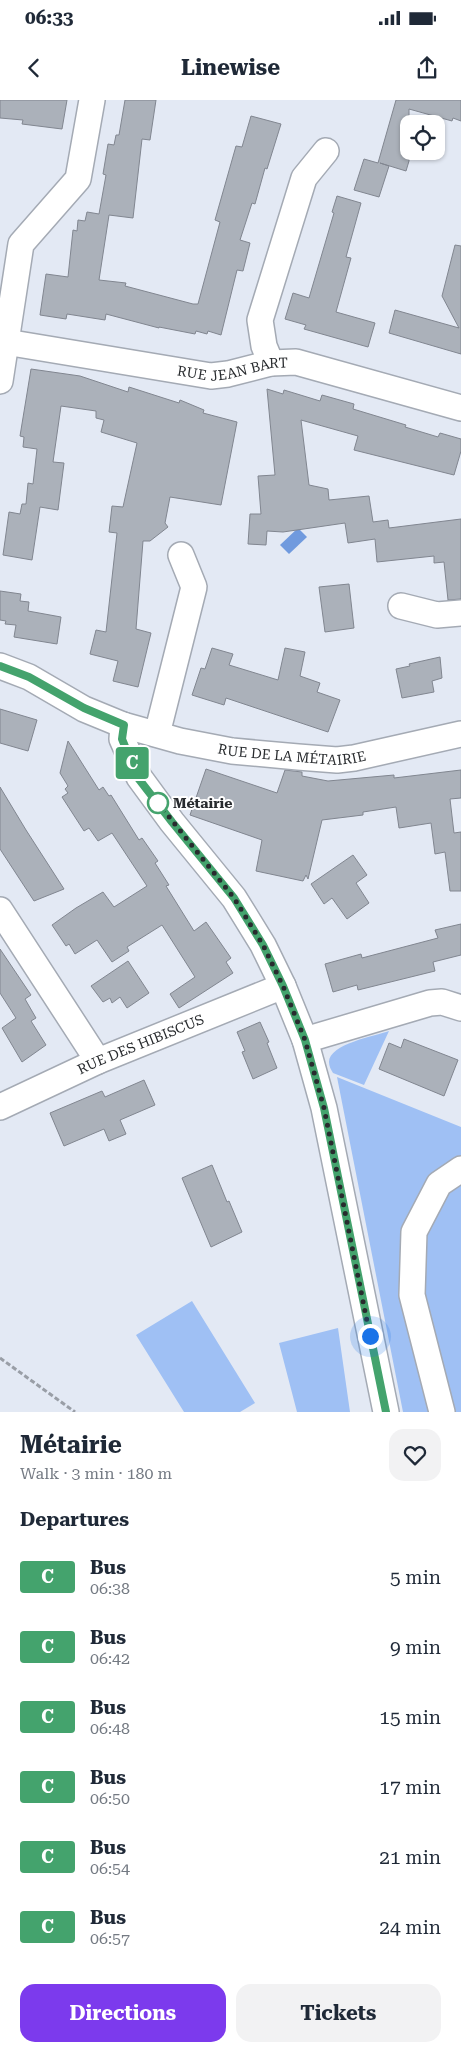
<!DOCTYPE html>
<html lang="en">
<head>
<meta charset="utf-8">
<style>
	:root { --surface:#fff; --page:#f2f2f3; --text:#1f2937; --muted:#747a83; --accent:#7c3aed }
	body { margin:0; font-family:"Roboto Serif",serif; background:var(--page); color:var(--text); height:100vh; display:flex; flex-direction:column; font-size:19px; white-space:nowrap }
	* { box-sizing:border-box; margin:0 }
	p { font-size:16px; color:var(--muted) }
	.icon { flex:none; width:28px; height:28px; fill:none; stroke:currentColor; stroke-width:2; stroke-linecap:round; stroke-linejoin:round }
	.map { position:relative; height:1312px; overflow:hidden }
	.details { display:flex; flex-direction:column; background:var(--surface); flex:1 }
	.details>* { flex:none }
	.badge { padding:0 10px; border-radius:4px; font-size:18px; line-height:32px }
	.fabs { position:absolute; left:400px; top:15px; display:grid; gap:10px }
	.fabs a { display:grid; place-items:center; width:45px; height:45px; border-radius:10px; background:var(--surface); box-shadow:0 1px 4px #0004; font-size:25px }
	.you { position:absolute; width:25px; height:25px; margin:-12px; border:4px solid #fff; border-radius:50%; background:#1a73e8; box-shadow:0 0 0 8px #1a73e833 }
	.map>.badge { position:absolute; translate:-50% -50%; box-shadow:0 0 0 2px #fff }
	h2 { padding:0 20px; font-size:19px; line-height:45px }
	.round { display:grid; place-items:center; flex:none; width:52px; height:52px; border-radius:15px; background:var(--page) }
	.overview { display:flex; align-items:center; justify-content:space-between; height:85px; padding:0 20px }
	h1 { font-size:24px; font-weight:700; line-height:38px }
	.primary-button { display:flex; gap:10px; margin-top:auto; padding:10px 20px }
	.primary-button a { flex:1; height:58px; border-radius:15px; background:var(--accent); color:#fff; font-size:20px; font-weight:700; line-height:58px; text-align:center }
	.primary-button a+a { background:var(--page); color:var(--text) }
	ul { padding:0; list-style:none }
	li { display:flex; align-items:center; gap:15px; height:70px; padding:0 20px }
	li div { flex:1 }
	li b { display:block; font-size:19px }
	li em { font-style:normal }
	li .badge { min-width:55px; font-weight:700; text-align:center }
	.status { display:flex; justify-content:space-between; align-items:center; height:35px; padding:0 25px; background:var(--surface); direction:ltr }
	.status svg { height:14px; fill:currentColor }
	header { display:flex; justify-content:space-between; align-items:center; height:65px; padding:0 20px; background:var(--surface); font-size:22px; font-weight:700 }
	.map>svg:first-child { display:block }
	.green { fill:#9fc0f4 }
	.water { fill:#709ade }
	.building { fill:#abb1ba; stroke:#818690 }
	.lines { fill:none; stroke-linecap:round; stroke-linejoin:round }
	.minor-casing { stroke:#a4aab4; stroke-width:28 }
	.path { stroke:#999ea6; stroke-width:3; stroke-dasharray:5 2.5; stroke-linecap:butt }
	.minor { stroke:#fff; stroke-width:25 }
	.line-casing { stroke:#fff; stroke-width:11 }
	.line { stroke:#44a36d; stroke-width:8 }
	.walk { stroke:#282b2e; stroke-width:5; stroke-dasharray:0 9 }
	.stop-dot { fill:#fff; stroke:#44a36d; stroke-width:2.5 }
	.labels { text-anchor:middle; stroke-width:4; stroke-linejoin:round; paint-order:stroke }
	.street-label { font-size:14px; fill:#282b2e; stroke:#fff }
	.stop-label { font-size:14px; font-weight:bold; fill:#282b2e; stroke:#fff; text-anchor:start }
</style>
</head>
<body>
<div class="status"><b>06:33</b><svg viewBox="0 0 49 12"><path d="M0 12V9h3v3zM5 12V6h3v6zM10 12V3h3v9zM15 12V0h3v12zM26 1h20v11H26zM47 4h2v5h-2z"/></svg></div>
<header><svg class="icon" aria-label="back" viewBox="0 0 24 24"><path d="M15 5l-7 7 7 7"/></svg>Linewise<svg class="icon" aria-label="share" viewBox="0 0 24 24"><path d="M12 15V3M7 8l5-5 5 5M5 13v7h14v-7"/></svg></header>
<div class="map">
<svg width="461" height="1312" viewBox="0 0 461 1312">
	<rect width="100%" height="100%" fill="#e3e9f4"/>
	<path class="green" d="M389,931L364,985L333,973C331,970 329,966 329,962C329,944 375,936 389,931Z
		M337,977L461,1027V1312H403Z
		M192,1201L255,1303L240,1312H184L136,1235Z
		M338,1228L350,1312H297L279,1243Z"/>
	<path class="water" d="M298,428L307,437L289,454L280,445Z"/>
	<path class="building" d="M0,0H67L62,29L22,24L23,20L0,18Z
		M125,0H156L150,40L142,39L133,118L109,115L99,180L126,183L125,186L193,204H198L220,122L215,120L236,46L242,47L251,16L281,24L267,69L265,68L255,104L252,103L240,140L250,143L243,171L237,170L221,235L208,231L207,234L196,231L195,234L159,227V228L106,214L105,220L67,214L66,219L40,215L46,174L68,177L73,130L77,131L78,120L85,121L87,112L99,114L106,75L103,74L108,44L114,45L116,35H119Z
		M396,0H461V21L453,18L452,21L409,9V61L406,71L380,63L389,66L379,97L354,90L364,59L378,63Z
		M337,96L361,103L346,157L351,158L336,212L375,223L368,247L304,229L306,225L285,219L293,193L309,198L334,113L332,112Z
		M455,145L461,146V254L389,233L395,210L459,228L442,196Z
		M31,269L80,276L128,292L129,287L179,303L180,300L204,310L203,313L237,322L221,405L170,397L165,423L168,427L150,441H143L136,529L151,533L138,587L113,581L118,561L90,554L96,530L106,532L117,433L109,432L112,406L123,407L137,343L101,332L104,320L96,318V311L61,306L53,362L64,363L58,410L40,407L32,460L3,455L9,412L20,414L22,404H26L28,383L33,384L37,349L23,347L24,337L20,336Z
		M267,289L283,294L284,290L320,301L322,295L354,304L353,309L406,325L405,327L438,337L440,333L461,339V351L454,375L354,350L358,336L301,320L309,385L328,389L329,400L369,396L373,422L388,420L389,428L461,419V499L448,500L444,462L434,463V456L377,462L375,439L348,443L345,423L283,432L267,431L266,445L248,444L250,414H261L258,376L275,375Z
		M349,484L354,528L325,532L319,487Z
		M0,491L21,494L20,501L29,502L28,511L61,517L57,544L14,537L16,525L5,524L6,521L0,520Z
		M212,548L233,554L229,565L278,580L285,548L305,552L300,576L320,583L317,592L340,600L328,632L226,598L224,605L192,595L201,568L205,569Z
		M440,557L442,578L432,581L434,592L402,598L396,569L410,566L409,564Z
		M0,609L37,620L28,651L0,643Z
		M68,641L99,690L103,687L109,696L111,695L139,740L142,738L158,761L155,763L169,785L166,786L194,831L206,822L231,858L226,862L233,873L179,908L170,894L195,877L162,825L127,847L129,851L112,862L97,840L75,854L69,844L66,846L52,825L76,808L103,792L114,807L147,786L112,733L98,741L89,728L84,731L62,697L68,693L65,689L68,686L60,673Z
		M206,669L277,693L285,670L302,672V676L328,681L394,675V678L461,670V698L450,699L454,733L461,732V791H450L445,752L435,754L431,723L399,728L396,707L363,712V715L322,720L308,779L306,775L303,781L256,771L262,740L190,715Z
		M0,687L26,730L64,789L34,801L0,749Z
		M353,755L367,775L356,783L369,803L347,819L332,798L324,804L311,784Z
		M461,824V855L433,862L435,871L358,890L357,885L333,892L325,864L361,854L362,858L438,838L435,830Z
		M0,849L31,895L25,899L36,918L31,921L46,945L22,962L2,928L16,918L0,893Z
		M128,861L149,893L127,908L120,897L112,903L110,898L103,902L91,886Z
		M260,922L269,942L267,943L277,968L253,979L242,952L245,951L237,932Z
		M404,939L458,960L444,996L379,969L389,943L401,948Z
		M144,980L155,1005L120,1020L126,1034L109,1041L104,1029L64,1046L50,1013L102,991L105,997Z
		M212,1065L227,1102L229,1101L242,1132L211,1147L182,1078Z"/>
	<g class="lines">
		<defs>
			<g id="minor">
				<path id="s1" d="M0,241L211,276L228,274L271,263L296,262L461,308"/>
				<path d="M271,263L264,246L260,220L304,78L326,51"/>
				<path d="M0,281L21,144L78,79L92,0"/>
				<path d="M401,506L437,515L461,513"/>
				<path id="s2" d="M0,566L29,577L84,609L123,625L180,641L232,651L298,657L337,660L354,658L461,634"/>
				<path d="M123,625L122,639L139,677L172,722L234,798L263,845L283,886L305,940L324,1008L386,1312"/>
				<path d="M157,634L194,487L181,455"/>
				<path d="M0,810L98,961"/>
				<path d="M305,940L430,903L442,902L461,908"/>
				<path id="s3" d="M0,1007L98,961L283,886"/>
				<path d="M442,1312L412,1195L414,1132L439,1084L461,1069"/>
			</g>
		</defs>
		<use href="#minor" class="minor-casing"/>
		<path class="path" d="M0,1258L75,1312"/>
		<use href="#minor" class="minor"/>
	</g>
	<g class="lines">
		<defs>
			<path id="line" d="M0,566L29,577L84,608L124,625L122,639L138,678L172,722L234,798L263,845L283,886L305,940L324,1008L386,1312"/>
		</defs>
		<use href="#line" class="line-casing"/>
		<use href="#line" class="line"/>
		<path class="walk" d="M158,703L234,798L263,845L283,886L305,940L324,1008L370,1236"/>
	</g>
	<circle class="stop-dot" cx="158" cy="703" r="10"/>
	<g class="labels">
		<g class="street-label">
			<text dy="5" stroke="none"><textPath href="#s1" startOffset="236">RUE JEAN BART</textPath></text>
			<text dy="5" stroke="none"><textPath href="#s2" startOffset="309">RUE DE LA MÉTAIRIE</textPath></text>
			<text dy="5" stroke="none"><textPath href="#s3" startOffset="154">RUE DES HIBISCUS</textPath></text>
		</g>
		<g class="stop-label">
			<text x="173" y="708">Métairie</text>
		</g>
	</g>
</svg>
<div class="fabs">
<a><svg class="icon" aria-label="locate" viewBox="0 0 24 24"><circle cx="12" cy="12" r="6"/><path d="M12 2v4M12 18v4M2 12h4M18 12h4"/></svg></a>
</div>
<div class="you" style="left:370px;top:1236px"></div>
<b class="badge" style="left:132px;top:663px;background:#44a36d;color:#fff">C</b>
</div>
<section class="details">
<div class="overview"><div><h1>Métairie</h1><p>Walk · 3 min · 180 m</p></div><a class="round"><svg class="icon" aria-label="heart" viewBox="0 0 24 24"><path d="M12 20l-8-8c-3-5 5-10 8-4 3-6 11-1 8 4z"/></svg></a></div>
<h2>Departures</h2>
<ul>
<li><span class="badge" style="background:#44a36d;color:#fff">C</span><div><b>Bus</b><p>06:38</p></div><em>5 min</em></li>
<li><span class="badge" style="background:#44a36d;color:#fff">C</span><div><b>Bus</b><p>06:42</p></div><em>9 min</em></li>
<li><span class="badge" style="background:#44a36d;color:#fff">C</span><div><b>Bus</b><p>06:48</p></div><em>15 min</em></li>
<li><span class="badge" style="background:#44a36d;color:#fff">C</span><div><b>Bus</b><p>06:50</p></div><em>17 min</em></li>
<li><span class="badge" style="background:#44a36d;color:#fff">C</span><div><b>Bus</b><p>06:54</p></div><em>21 min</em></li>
<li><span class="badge" style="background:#44a36d;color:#fff">C</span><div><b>Bus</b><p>06:57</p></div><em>24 min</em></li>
</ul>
<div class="primary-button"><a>Directions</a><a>Tickets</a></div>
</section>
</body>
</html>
